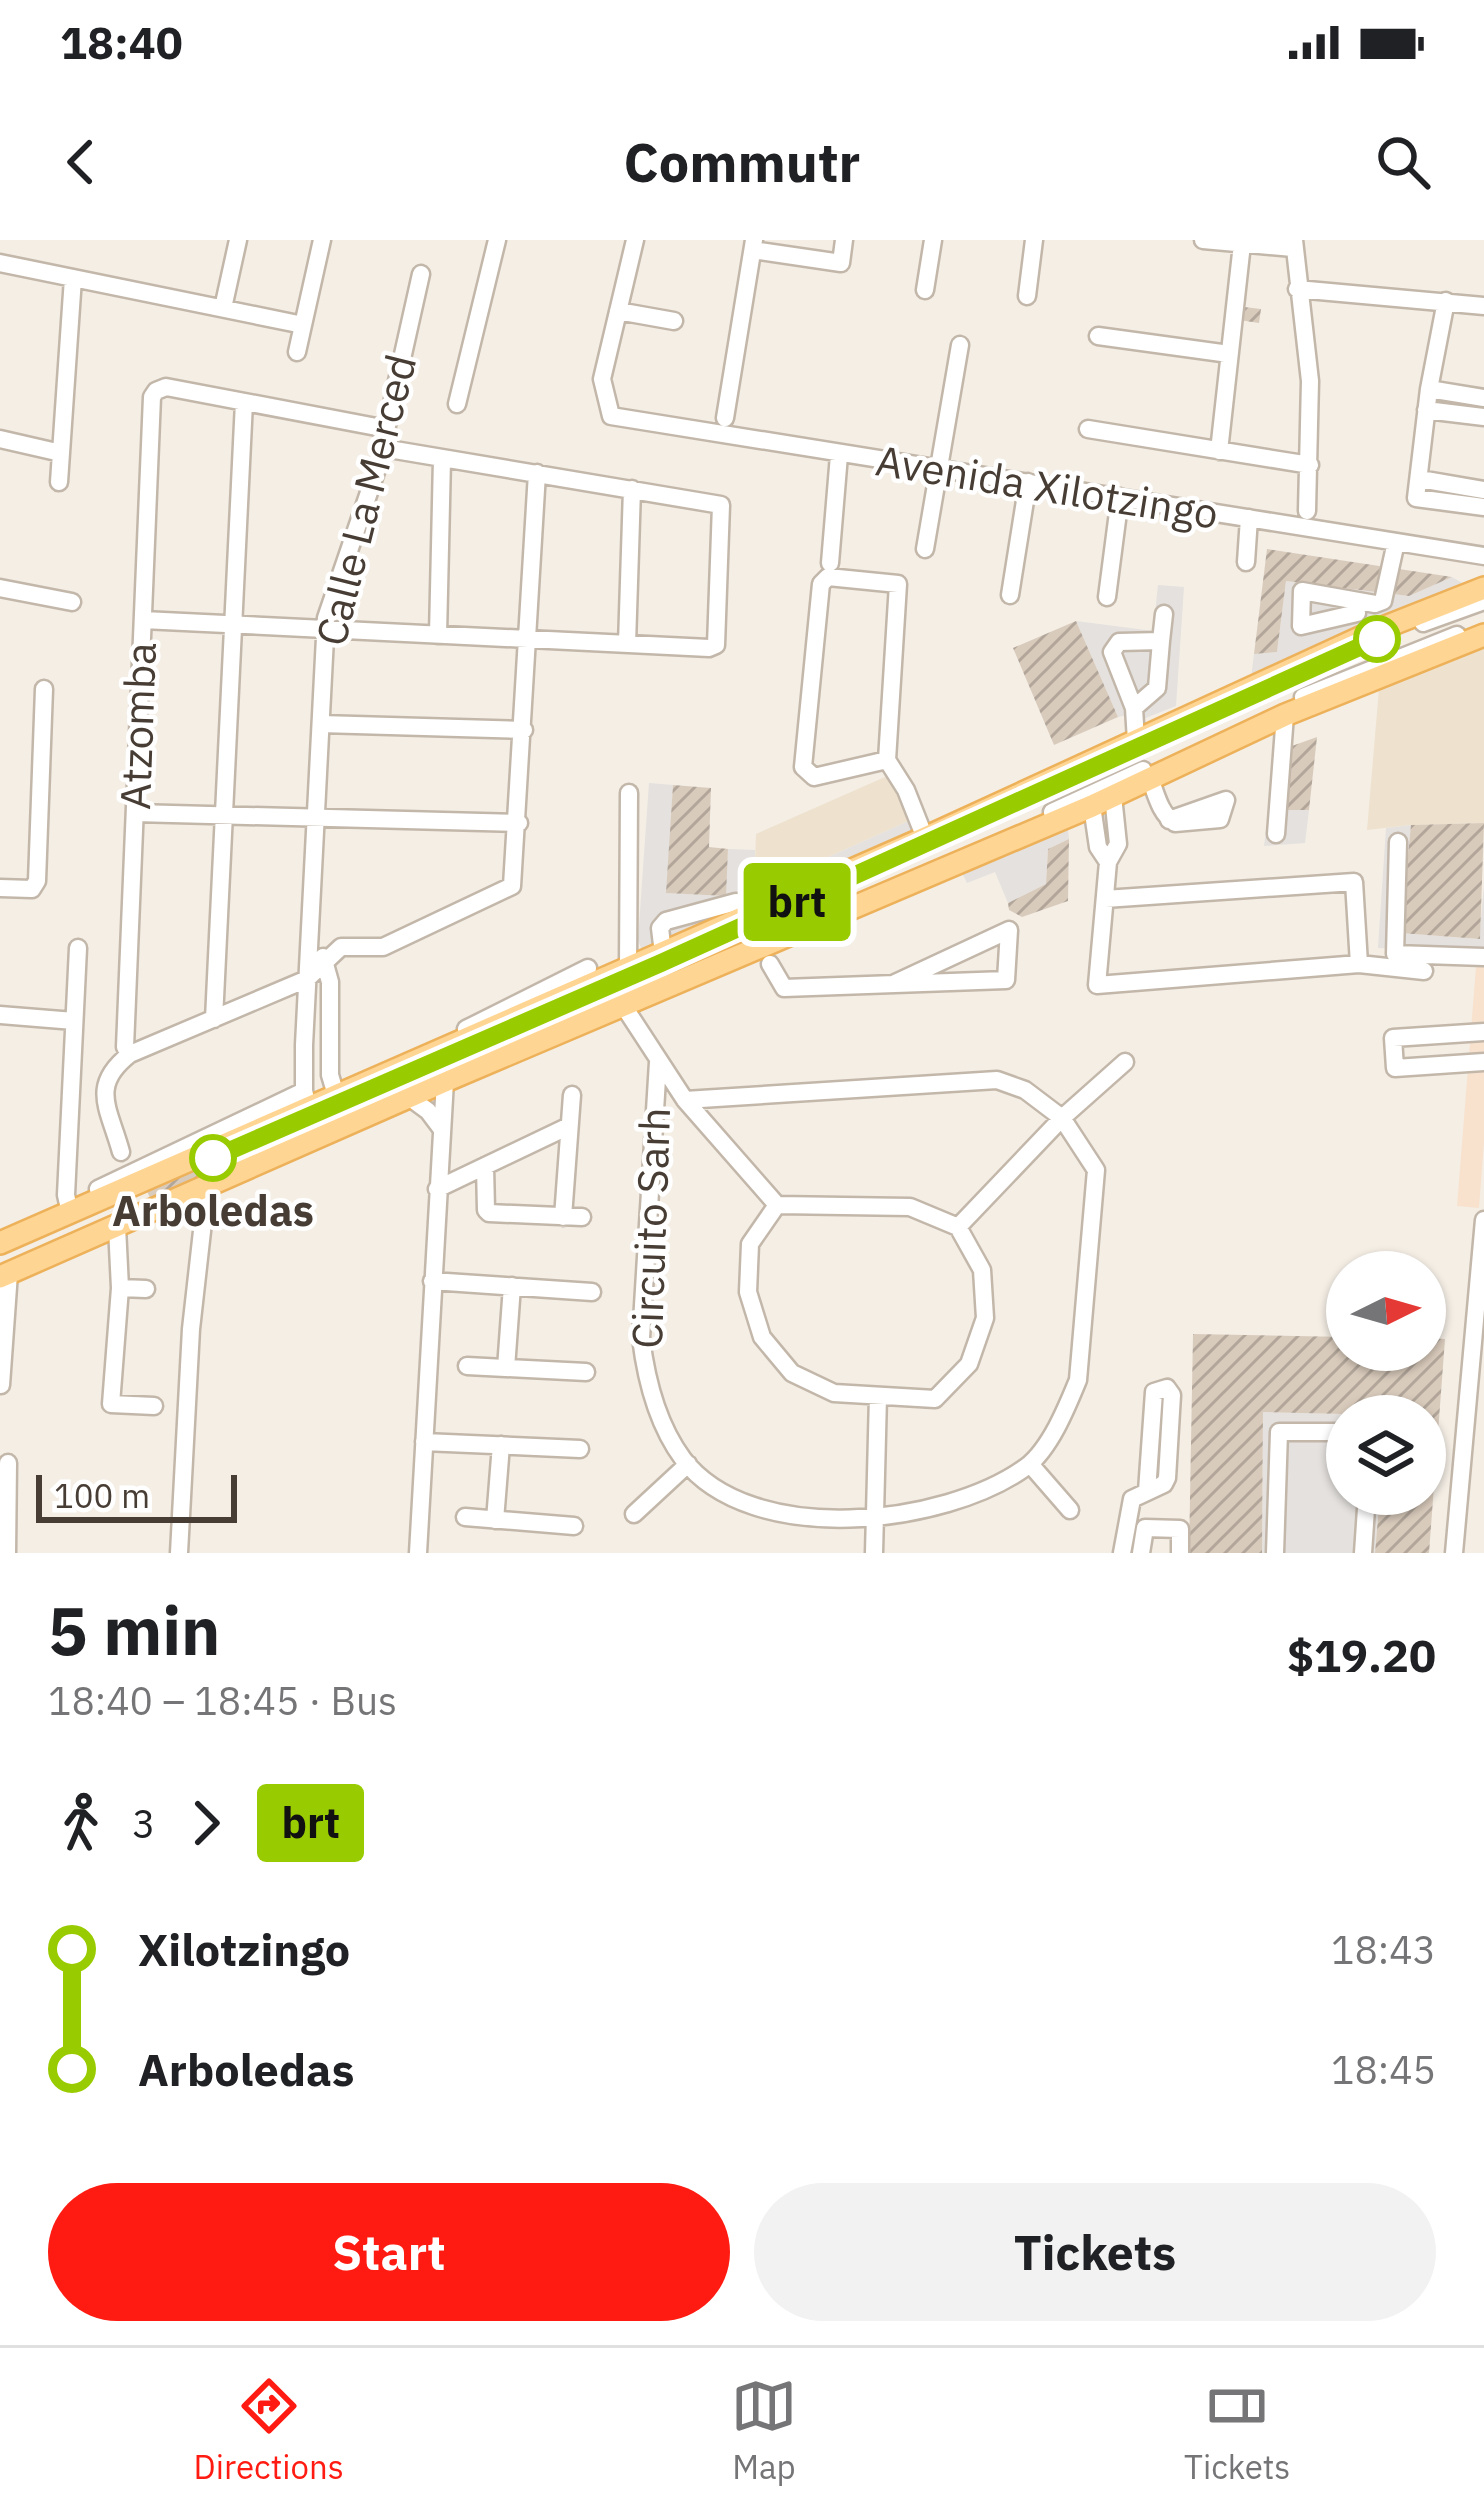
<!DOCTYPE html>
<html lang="en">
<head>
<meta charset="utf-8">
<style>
	:root { --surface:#fff; --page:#f2f2f2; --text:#202124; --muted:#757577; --line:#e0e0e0; --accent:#ff1b11 }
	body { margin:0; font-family:"IBM Plex Sans",sans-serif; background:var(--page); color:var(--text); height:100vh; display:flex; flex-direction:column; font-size:45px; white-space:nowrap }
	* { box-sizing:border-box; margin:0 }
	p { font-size:39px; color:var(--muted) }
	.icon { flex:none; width:66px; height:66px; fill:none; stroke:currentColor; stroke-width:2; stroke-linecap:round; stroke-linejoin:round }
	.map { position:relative; height:1313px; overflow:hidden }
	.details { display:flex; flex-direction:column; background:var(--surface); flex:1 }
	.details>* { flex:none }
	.badge { padding:0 24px; border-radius:9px; font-size:42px; line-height:78px }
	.needle { width:78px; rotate:85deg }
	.controls { position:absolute; left:1326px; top:1011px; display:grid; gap:24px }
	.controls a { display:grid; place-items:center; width:120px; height:120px; border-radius:50%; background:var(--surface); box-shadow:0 3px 9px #0004; font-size:60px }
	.scale { position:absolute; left:36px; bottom:30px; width:201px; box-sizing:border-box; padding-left:12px; border:6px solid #473d34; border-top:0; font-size:33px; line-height:42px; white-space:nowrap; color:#473d34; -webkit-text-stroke:9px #fff; paint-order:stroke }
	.map>.badge { position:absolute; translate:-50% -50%; box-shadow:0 0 0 6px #fff }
	.legs { display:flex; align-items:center; gap:18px; height:132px; padding:0 48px; font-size:39px }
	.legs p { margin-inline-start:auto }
	.summary { display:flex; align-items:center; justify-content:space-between; height:204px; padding:0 48px }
	h1 { font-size:66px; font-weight:700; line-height:90px }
	.action { display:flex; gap:24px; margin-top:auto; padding:24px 48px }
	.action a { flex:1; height:138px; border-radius:72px; background:var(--accent); color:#fff; font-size:48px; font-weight:700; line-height:138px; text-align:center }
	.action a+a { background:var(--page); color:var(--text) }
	ul { padding:0 48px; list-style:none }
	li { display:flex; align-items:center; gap:42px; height:120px; font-size:45px }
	li i { display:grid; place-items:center; width:18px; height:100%; margin:0 15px; background:currentColor }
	li i::after { content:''; width:30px; height:30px; margin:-15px; border:9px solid; border-radius:50%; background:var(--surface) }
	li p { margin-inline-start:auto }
	li:first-child i { background:linear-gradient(#0000 50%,currentColor 0) }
	li:last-child i { background:linear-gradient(currentColor 50%,#0000 0) }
	.status { display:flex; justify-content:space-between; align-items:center; height:84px; padding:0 60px; background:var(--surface); direction:ltr }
	.status svg { height:33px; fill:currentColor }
	header { display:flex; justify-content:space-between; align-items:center; height:156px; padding:0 48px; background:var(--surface); font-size:54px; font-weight:700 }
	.menu { display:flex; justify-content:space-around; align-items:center; height:168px; border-top:3px solid var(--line); background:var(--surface); font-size:33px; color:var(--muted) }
	.menu a { display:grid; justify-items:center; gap:6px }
	.menu .active { color:var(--accent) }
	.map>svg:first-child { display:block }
	.commercial { fill:#f8e2ce }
	.education { fill:#eee2ce }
	.parking { fill:#e4e1de }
	.building { fill:url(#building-hatch) }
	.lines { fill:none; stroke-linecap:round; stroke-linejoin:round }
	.minor-casing { stroke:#c3b7aa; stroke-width:21 }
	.major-casing { stroke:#edb15a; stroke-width:26 }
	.minor { stroke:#fff; stroke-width:16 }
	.major { stroke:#ffd593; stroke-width:21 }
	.line-1-casing { stroke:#fff; stroke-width:27 }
	.line-1 { stroke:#9c0; stroke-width:18 }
	.stop-1-dot { fill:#fff; stroke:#9c0; stroke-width:6 }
	.labels { text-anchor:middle; stroke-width:9; stroke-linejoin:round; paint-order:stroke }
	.street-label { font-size:42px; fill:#473d34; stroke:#fff }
	.stop-label { font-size:42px; font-weight:bold; fill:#473d34; stroke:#fff }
</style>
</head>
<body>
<div class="status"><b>18:40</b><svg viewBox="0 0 49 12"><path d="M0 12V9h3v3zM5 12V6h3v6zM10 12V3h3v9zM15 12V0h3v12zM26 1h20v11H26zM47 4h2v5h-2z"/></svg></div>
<header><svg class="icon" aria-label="back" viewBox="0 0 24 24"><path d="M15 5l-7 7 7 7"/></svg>Commutr<svg class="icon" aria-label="search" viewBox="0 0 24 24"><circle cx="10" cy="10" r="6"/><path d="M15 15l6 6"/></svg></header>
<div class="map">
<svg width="1484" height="1313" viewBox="0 0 1484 1313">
	<defs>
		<pattern id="building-hatch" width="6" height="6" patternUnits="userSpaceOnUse" patternTransform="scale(3)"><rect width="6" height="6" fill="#d9cbbc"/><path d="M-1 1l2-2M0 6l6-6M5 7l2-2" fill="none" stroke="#b2a69a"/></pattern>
	</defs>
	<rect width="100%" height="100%" fill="#f4eee5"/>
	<path class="commercial" d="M1477,714H1484V902L1479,968L1457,966Z"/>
	<path class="education" d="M1484,408V583L1411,585L1367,590L1379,449Z
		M894,533L911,580L754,650L756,594Z"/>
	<path class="parking" d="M1452,337L1469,347L1251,438L1254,414L1277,412L1286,341L1409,356Z
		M1158,345L1184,347L1176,466L1138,481L1131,474L1118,477L1076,381L1153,391Z
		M1292,506L1286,569L1309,570L1305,603L1264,606L1277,512Z
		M649,543L673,545L667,653L725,656L728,609L755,610V650L911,580L917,597L644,716L638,700Z
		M1067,580L1069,599L1048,609L1046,644L1008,663L995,632L967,643L959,627Z
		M1411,585L1400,693L1479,699L1484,646V711L1378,708L1386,588Z
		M1263,1172L1386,1175L1347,1176V1254H1380L1375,1312L1407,1313H1262Z"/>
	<path class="building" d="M1244,67L1261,69L1259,83L1239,80Z
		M1267,309L1452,337L1409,356L1286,341L1277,412L1254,414Z
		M1076,381L1118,477L1054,505L1013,408Z
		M1317,497L1309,570H1286L1292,506Z
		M673,545L711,548L709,607L728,609L726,656L666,653Z
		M1484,583L1480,699L1400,693L1411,585Z
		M1069,599L1068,661L1022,677L1009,670L1008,663L1046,644L1048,609Z
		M255,901L261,915L152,962L146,949Z
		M1193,1094L1347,1097V1110H1425V1098L1445,1099L1429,1313H1375L1380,1254H1425V1176L1263,1172L1262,1313H1189Z"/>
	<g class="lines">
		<defs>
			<path id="minor" d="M635,0L602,139L611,176L1484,316
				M1203,0L1293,8
				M1294,0L1310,141L1307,271
				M753,10L841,23L844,0
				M0,23L303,85
				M1297,49L1484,66
				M925,50L933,0
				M1027,56L1034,0
				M1446,61L1429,149L1416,258L1484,267
				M223,68L238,0
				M618,71L674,81
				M1098,96L1229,114
				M297,112L322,0
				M1429,149L1484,158
				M457,164L497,0
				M1426,170L1484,177
				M725,178L754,0
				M1088,189L1310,225
				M0,199L61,213
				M1219,211L1242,4
				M1420,239L1484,250
				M59,242L73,38
				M925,309L960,105
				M1246,322L1249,278
				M830,323L839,215
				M0,348L72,362
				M1010,355L1028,242
				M1107,357L1120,257
				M1357,373L1301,386L1302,351L1375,364L1383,361L1396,302
				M143,380L709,408L716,405L721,265L383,208
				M1423,383L1484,361
				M438,395L442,219
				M627,404L632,249
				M1303,457L1457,395
				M1134,468L1157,448L1161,401
				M321,484L524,490
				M1136,501L1134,468L1112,412L1119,402L1161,401L1164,374
				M887,520L814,537L803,527L821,344L828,337L898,344L887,520L906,550L925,598
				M1150,538C1156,554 1160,574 1175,583L1220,579L1226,560L1169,580
				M1113,556L1118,604L1108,622L1097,745L1359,724L1424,731
				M1092,566L1098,607L1108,622
				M1052,572L1143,530
				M135,573L519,583
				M1276,594L1285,475
				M1398,602L1395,714L1484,717
				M0,648L32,649L37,641L44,449
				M1105,659L1354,642L1359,724
				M663,713L660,688L666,681L736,662L752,674
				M323,717L330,742V835L345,885
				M770,724L784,748L1006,740L1009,690L893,744
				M628,728L629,553
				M623,765L685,860L777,965
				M0,775L74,781
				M214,779L244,162
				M466,789L588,728
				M1484,792L1393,798L1395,828L1484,822
				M130,814L125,807L152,157L156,151L166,147L387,189
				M658,822L641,1098C646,1139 657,1184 683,1219C751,1308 945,1286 1026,1227C1050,1209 1067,1167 1078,1140L1096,930L1062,878L1025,850L997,840L685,860
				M409,857L428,871L440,887
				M316,898L304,851V805L326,378L378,226L421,34
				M121,912C109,868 89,846 130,814L307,739L341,707H383L512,646L537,233
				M485,926L486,970L489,973L582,977
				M98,949L304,851
				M437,949L569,886
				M777,965L910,967L958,987L982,1030L985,1078L969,1124L935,1159L834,1153L792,1133L762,1097L748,1052L750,1004Z
				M70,973L66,955L78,708
				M563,977L572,855
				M117,987L120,1048L111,1164L154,1166
				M958,987L1062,878L1125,822
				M432,1041L592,1052
				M120,1048L146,1049
				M467,1126L586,1132
				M506,1128L512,1046
				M1,1145L9,1033
				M424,1202L580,1209
				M1030,1224L1070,1270
				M634,1274L688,1224
				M465,1277L574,1286
				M495,1280L501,1205
				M7,1313L8,1223
				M179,1313L191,1089L207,947
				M418,1313L445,841
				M874,1313L878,1156
				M1122,1313L1132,1259L1164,1244L1167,1238L1172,1155L1167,1148L1154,1152L1147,1251
				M1141,1313L1145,1288L1180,1289V1313
				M1275,1313L1279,1192H1347
				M1363,1313L1367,1254
				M1454,1313L1484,980"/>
			<path id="major" d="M0,1003L925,598L1375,391L1484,348
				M0,1037L445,841L1092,566L1285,475L1484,395"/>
		</defs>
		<use href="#minor" class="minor-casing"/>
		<use href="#major" class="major-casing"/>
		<use href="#minor" class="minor"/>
		<use href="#major" class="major"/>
	</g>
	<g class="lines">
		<defs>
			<path id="line-1" d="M213,918L661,723L1377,399"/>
		</defs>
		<use href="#line-1" class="line-1-casing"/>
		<use href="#line-1" class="line-1"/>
	</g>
	<g class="stop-1-dot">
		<circle cx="1377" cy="399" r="21"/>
		<circle cx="213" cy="918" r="21"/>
	</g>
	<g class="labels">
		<g class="street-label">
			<text transform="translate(1047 247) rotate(9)" y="15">Avenida Xilotzingo</text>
			<text transform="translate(366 260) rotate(-76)" y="15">Calle La Merced</text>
			<text transform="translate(138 486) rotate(-88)" y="15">Atzomba</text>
			<text transform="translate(651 988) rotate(-88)" y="15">Circuito Sarh</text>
		</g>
		<g class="stop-label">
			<text x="213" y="986">Arboledas</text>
		</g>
	</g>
</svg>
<div class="controls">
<a><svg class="needle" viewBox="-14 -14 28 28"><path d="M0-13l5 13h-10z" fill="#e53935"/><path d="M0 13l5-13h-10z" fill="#757577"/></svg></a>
<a><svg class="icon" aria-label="layers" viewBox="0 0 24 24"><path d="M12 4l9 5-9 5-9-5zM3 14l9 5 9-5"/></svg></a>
</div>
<div class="scale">100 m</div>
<b class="badge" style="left:797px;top:662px;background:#9c0;color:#111">brt</b>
</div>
<section class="details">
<div class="summary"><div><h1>5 min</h1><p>18:40 – 18:45 · Bus</p></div><b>$19.20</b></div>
<div class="legs"><svg class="icon" aria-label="walk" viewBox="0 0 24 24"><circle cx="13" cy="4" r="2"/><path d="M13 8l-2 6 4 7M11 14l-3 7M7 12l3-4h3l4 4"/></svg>3<svg class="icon" aria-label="forward" viewBox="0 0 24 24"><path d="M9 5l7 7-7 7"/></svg><b class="badge" style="background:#9c0;color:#111">brt</b></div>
<ul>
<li><i style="color:#9c0"></i><b>Xilotzingo</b><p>18:43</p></li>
<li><i style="color:#9c0"></i><b>Arboledas</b><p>18:45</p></li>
</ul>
<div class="action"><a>Start</a><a>Tickets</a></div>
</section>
<nav class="menu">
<a class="active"><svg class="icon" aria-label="directions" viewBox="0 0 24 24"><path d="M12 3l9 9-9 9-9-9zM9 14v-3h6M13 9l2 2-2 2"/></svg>Directions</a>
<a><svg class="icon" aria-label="map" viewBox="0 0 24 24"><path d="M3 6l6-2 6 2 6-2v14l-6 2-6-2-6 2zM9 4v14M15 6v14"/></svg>Map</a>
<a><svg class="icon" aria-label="tickets" viewBox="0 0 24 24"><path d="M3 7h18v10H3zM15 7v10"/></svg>Tickets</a>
</nav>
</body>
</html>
